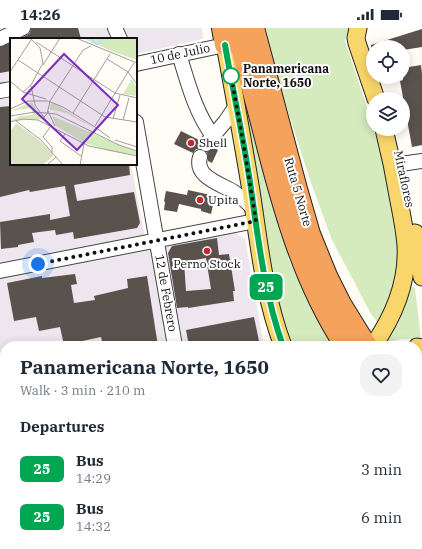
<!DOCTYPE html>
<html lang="en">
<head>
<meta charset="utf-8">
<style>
	:root { --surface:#fff; --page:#f2f2f3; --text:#1f2937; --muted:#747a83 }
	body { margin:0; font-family:"IBM Plex Serif",serif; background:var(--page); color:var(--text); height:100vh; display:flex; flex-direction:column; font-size:15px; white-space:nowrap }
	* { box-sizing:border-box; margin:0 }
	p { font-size:13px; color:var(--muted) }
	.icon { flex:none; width:22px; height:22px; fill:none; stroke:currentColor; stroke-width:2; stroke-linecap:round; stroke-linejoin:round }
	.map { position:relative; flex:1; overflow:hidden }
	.details { position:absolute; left:0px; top:313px; width:422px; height:208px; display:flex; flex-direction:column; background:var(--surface); border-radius:16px 16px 0 0; box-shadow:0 2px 10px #0003 }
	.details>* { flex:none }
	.badge { padding:0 8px; border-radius:6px; font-size:14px; line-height:26px }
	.tools { position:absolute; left:366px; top:12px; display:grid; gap:8px }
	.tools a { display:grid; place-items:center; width:44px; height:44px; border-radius:50%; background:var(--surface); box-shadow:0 2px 10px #0003; font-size:20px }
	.you { position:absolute; width:20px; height:20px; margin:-10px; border:3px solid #fff; border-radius:50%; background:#1a73e8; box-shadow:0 0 0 6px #1a73e833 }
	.map>.badge { position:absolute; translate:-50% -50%; box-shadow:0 0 0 2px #fff }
	h2 { padding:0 20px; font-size:15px; line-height:36px }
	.round { display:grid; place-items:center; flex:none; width:42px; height:42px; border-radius:16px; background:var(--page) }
	.headline { display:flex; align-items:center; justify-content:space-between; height:68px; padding:0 20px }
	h1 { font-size:19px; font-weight:700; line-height:30px }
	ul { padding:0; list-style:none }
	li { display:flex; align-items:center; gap:12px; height:48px; padding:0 20px }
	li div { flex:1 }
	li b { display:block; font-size:15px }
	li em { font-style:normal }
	li .badge { min-width:44px; font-weight:700; text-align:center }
	.status { display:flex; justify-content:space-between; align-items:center; height:28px; padding:0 20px; background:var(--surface); direction:ltr }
	.status svg { height:11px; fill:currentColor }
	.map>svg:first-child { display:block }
	.industrial { fill:#eee6ef }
	.green { fill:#d5ebbd }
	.building { fill:#5a524d; fill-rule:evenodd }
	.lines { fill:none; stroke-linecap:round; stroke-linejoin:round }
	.minor-casing { stroke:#444; stroke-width:16 }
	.major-casing { stroke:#222; stroke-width:19 }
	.highway-casing { stroke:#222; stroke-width:22 }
	.minor { stroke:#fff; stroke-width:14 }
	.major { stroke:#f9d66b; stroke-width:17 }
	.highway { stroke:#f5a25d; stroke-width:20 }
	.highway-bridge-casing { stroke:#222; stroke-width:22; stroke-linecap:butt }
	.highway-bridge { stroke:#f5a25d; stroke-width:20 }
	.line-casing { stroke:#fff; stroke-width:9 }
	.line { stroke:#00a651; stroke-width:6 }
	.walk { stroke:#111; stroke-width:4; stroke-dasharray:0 7.2 }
	.stop-dot { fill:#fff; stroke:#00a651; stroke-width:2 }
	.poi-dot { fill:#c4262e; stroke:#fff; stroke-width:1.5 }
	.labels { text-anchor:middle; stroke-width:4; stroke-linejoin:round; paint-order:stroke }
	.street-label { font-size:12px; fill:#111; stroke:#fff }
	.stop-label { font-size:12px; font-weight:bold; fill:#111; stroke:#fff; text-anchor:start }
	.poi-label { font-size:12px; fill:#111; stroke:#fff; text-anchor:start }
	.inset-river { fill:none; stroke:#b9e0f7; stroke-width:2 }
	.inset-road { fill:none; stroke:#a09f9a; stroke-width:1 }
	.view { fill:#7b2cbf; fill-opacity:0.15; stroke:#7b2cbf; stroke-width:2 }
	.inset-edge { fill:none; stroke:#111; stroke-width:2 }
</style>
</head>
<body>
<div class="status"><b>14:26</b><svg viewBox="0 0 49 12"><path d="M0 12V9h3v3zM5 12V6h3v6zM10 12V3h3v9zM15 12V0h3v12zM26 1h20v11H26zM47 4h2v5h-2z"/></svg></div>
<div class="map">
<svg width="422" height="521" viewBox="0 0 422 521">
	<rect width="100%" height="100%" fill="#fffdf5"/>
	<path class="industrial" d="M0,0H202L203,11L136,26V11H11V136H131L147,220L235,205L245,211L264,318H5V516H299L300,521H0Z"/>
	<path class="green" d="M229,0L289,232L309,275L334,318H290L273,262Z
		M266,0H349L345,13L369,85L384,136L395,184L401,239L381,298L371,286L332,212L310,152L277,49Z
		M412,259L415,260L421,311H402L386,315L398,296Z
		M422,377V478L417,475V391Z
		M417,498L422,500V521H379L377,516H417Z"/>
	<path class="building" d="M31,0H78L81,11H20L30,5Z
		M422,1V19L403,22V19H371V17Z
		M11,15V43L0,45V19Z
		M421,37L422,46V117L412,119L400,53L403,52V40Z
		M11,78V136H129L130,147L74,157L77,173L134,164L140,195L137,200L74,211L73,204L56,207L55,202L32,205L34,214L18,217V219L1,221L0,194L50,186V192L70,188L65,158L30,164L29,162L0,169V79Z
		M181,103L199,112L198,118L199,121H196L193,125L174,116Z
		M214,120L218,122L212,135L208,133L207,124Z
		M188,162L215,168L211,186L201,183V181L179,176L177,184L164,182L165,174L164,173L166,163L187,167Z
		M217,210L219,227L229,226L235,263H233L234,273L188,280V279L177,280L168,225L172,218ZM206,230L211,261L186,263L184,234Z
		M75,246L77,256L71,257L74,275L95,272L94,268L128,260L127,251L147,248L158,318H103L101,309L64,317L60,299L39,303L36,289L14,293L7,255L42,248V250Z
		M254,289L260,318H189L186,302Z"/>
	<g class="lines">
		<defs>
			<path id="minor" d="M115,0L120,11
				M0,11L23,0
				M179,26C188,55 195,84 213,108
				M136,36L225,17
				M0,63L11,61
				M136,94L175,318
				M206,116L225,94L236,78
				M200,129C194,149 221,156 234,164C241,169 247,174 253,180
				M401,136L422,133
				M0,243L255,193
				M0,337L5,365
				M0,423L5,422
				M33,516L34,521
				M209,516L210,521
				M393,521L395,516"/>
			<path id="major" d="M358,0L356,10L357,15L376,71
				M225,17C234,65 243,114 251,163C259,215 264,268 283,318
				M415,205L422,249
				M373,318C394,288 408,255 406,218C405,203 402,188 399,173C395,149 390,125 384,101
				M417,319L422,320
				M417,373L422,352
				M417,488L422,491
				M371,516L373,521
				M333,521L338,516"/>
			<path id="highway" d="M222,0L225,17
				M236,0C246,39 257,78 267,118C285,188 305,257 345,318
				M254,0L297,161L310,206L327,248L341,276L367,318
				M417,383L422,389"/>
		</defs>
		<use href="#minor" class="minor-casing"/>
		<use href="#major" class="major-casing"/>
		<use href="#highway" class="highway-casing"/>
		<use href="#minor" class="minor"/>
		<use href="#major" class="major"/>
		<use href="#highway" class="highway"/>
		<defs>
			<path id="highway-bridge" d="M417,410L422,415"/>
		</defs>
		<use href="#highway-bridge" class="highway-bridge-casing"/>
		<use href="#highway-bridge" class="highway-bridge"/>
	</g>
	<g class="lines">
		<defs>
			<path id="line" d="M225,17C233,63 243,108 250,154C258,209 264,265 283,318"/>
		</defs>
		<use href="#line" class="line-casing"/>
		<use href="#line" class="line"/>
		<path class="walk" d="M38,236L256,193L243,113L231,48"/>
	</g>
	<circle class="stop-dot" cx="231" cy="48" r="8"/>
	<g class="poi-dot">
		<circle cx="191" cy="115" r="4"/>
		<circle cx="200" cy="172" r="4"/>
		<circle cx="207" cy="223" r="4"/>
	</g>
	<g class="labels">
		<g class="street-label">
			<text transform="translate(180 26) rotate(-12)" y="4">10 de Julio</text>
			<text transform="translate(404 151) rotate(78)" y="4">Miraflores</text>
			<text transform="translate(298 164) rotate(74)" y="4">Ruta 5 Norte</text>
			<text transform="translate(166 265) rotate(80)" y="4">12 de Febrero</text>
		</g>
		<g class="stop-label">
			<text x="243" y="45">Panamericana<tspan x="243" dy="14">Norte, 1650</tspan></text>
		</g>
		<g class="poi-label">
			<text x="199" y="119">Shell</text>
			<text x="208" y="176">Upita</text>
			<text x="207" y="240" text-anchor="middle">Perno Stock</text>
		</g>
	</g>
	<g transform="translate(10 10)">
		<rect width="127" height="127" fill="#fffdf5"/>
		<path d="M72,0H127V22L104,14ZM122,41L127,50V58L113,56ZM22,64L32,81L0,83L10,78L23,77L21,70L0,73ZM41,65L46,66L87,92L56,75L39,71ZM42,78L127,114V117L100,113L75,105L46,88Z" fill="#d5ebbd"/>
		<path d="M6,85L29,102L44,117L33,127H0V94Z" fill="#d9e3c4"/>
		<path class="inset-river" d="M83,0L82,4L88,6L93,0"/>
		<path class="inset-road" d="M66,0L127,25M26,4L105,55L127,60M8,22L95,79L127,84M124,25L118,34L127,46M33,27L50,0M0,34L21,2M0,43L13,54L36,61M21,48L25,67L38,85M13,54L21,47L33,25L30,10L20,0M40,63L73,12L81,8M0,71L18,63H38L53,69L85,89M38,73L45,88M63,75L100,16M0,78L25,74L46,76L109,107L127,113M32,81L37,76L40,63M103,81L110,57M113,82L119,60M6,83L31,102L53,127M0,84L13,81L28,82L79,108L127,118M41,88L33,99L42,109V115M85,88L118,34L97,21M85,89L100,100M55,96L50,103L71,118M105,102L127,109M37,127L46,119M70,127L74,106"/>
		<path class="view" d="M54,16L108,67L67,112L12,61Z"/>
		<rect width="127" height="127" class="inset-edge"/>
	</g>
</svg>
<div class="tools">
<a><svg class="icon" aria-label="locate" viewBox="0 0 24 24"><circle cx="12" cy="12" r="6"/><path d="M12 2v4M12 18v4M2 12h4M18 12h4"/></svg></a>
<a><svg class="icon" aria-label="layers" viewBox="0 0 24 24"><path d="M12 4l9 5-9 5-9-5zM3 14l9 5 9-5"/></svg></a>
</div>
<div class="you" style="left:38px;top:236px"></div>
<b class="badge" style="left:266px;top:259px;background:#00a651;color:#fff">25</b>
<section class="details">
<div class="headline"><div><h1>Panamericana Norte, 1650</h1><p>Walk · 3 min · 210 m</p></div><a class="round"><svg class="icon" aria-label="heart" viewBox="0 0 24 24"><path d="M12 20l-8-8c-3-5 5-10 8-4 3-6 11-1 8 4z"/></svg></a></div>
<h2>Departures</h2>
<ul>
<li><span class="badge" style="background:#00a651;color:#fff">25</span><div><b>Bus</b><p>14:29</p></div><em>3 min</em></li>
<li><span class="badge" style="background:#00a651;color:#fff">25</span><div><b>Bus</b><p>14:32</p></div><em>6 min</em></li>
</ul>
</section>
</div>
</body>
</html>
